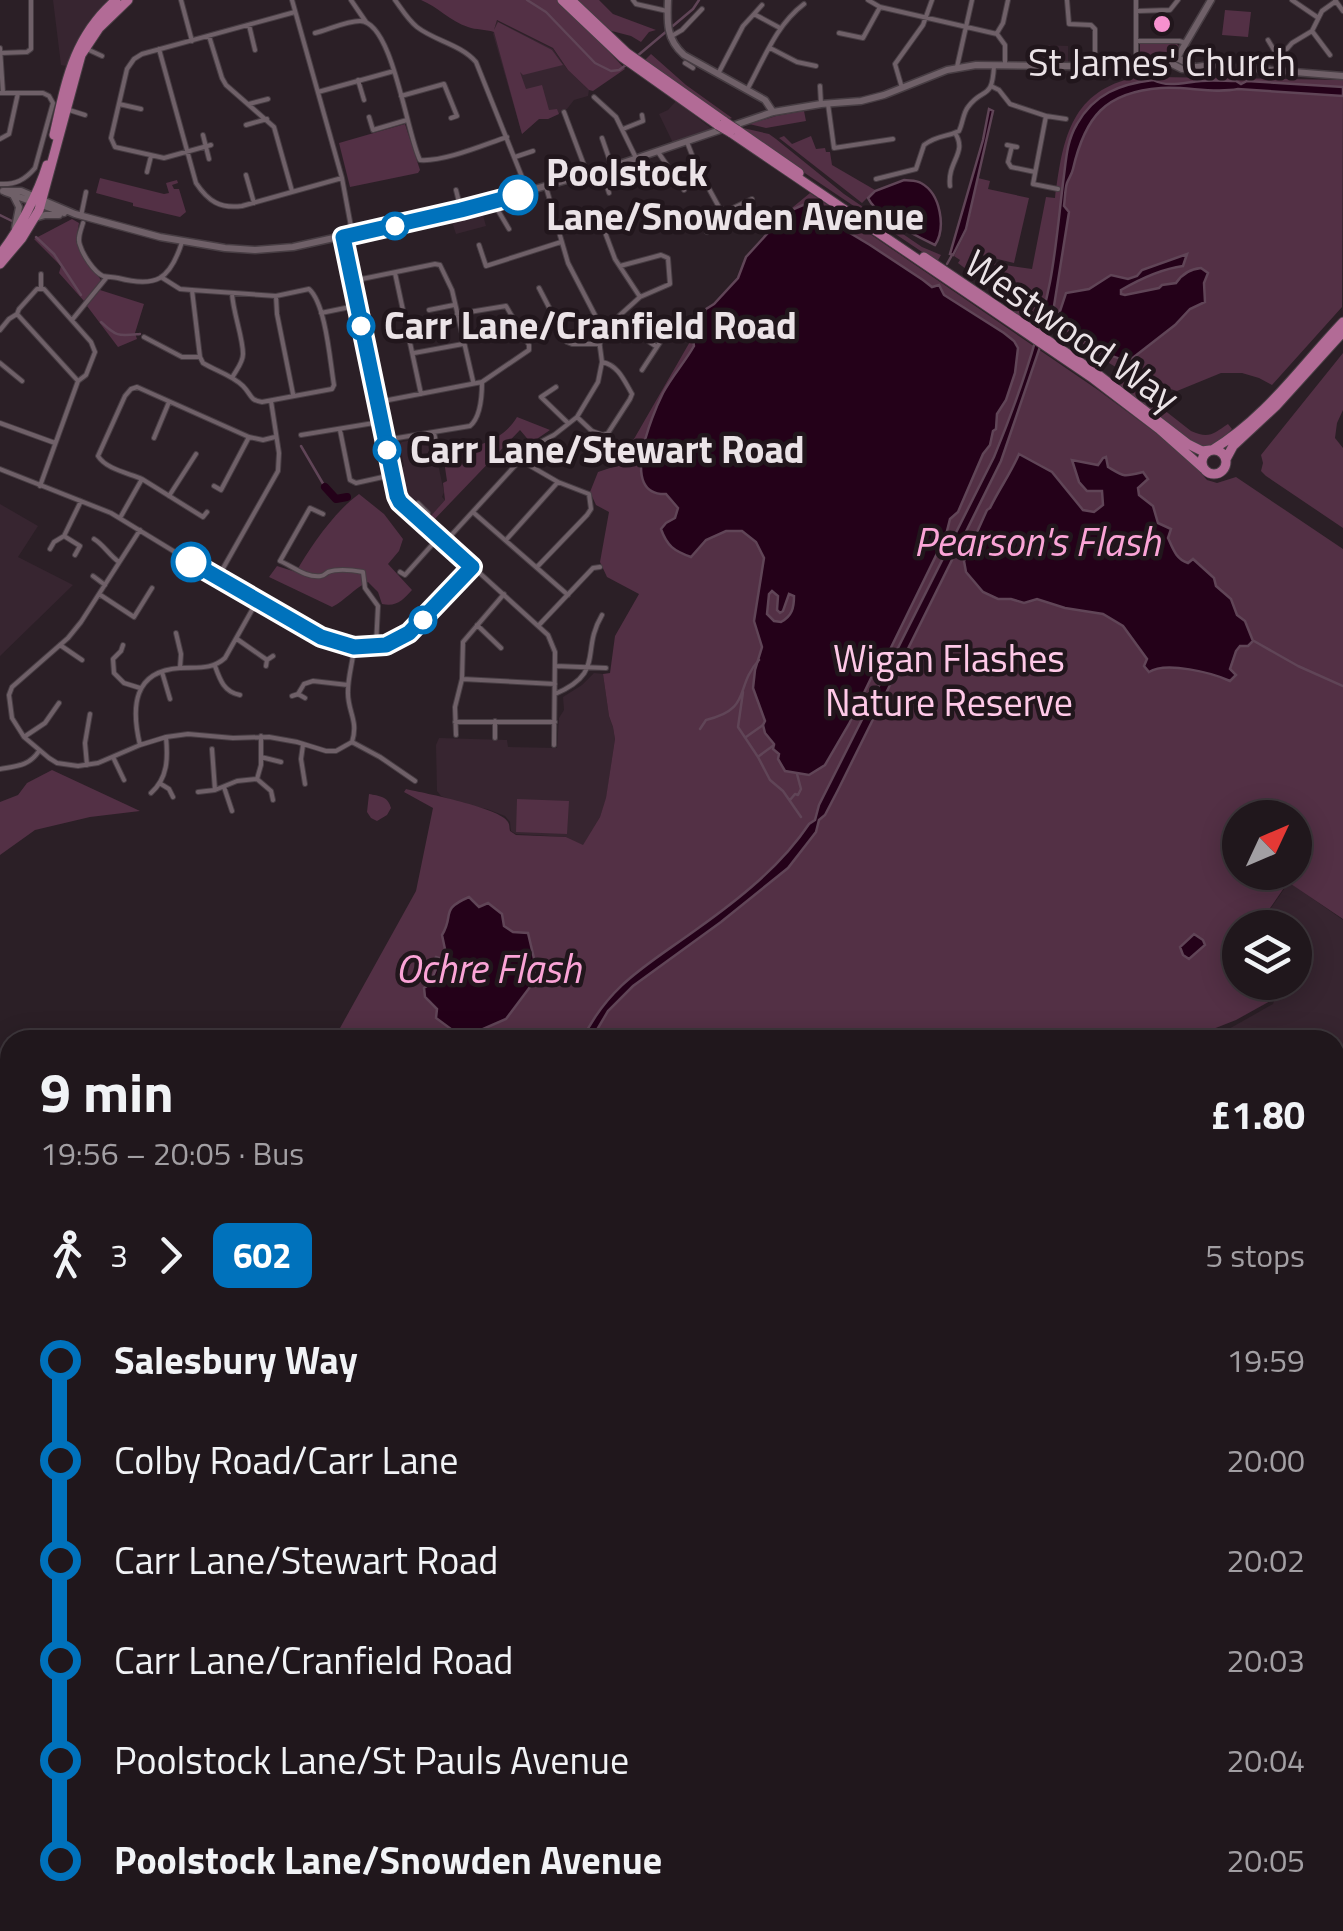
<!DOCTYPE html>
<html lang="en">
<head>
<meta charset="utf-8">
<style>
	:root { --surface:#20171c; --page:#2d2429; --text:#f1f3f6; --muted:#a29fa3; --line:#3d363b }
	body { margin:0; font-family:"Titillium Web",sans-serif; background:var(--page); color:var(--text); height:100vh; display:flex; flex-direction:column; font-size:38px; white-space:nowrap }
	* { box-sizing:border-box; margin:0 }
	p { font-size:32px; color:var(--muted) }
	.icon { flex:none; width:55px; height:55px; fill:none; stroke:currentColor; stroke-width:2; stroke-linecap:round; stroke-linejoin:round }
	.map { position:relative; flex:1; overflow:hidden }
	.panel { position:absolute; left:0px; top:1030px; width:1345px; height:902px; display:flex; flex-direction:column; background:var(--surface); border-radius:30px 30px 0 0; box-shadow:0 5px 25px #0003,0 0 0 2px var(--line) }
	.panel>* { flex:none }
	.badge { padding:0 20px; border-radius:15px; font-size:35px; line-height:65px }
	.needle { width:65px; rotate:46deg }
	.fabs { position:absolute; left:1222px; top:800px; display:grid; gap:20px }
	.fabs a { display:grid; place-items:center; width:90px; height:90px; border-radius:50%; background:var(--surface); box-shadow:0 5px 25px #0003,0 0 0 2px var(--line); font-size:50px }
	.map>.badge { position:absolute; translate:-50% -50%; box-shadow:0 0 0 5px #fff }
	.legs { display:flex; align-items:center; gap:15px; height:110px; padding:0 40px; font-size:32px }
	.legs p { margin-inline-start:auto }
	.head { display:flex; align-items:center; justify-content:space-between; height:170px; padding:0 40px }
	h1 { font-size:55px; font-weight:700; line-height:75px }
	ul { padding:0 40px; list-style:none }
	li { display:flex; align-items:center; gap:35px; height:100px; font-size:38px }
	li i { display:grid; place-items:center; width:15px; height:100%; margin:0 12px; background:currentColor }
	li i::after { content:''; width:25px; height:25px; margin:-12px; border:8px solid; border-radius:50%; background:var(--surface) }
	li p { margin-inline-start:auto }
	li:first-child i { background:linear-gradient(#0000 50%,currentColor 0) }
	li:last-child i { background:linear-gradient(currentColor 50%,#0000 0) }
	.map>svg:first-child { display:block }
	.built { fill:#372530 }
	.green { fill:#533045; fill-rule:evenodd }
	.water { fill:#240119; stroke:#604557; stroke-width:2.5; fill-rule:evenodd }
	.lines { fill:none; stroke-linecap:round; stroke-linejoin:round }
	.stream { stroke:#604557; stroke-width:2.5 }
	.river { stroke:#240119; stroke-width:8 }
	.minor-casing { stroke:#473d43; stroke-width:6 }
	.tertiary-casing { stroke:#473d43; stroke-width:9 }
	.secondary-casing { stroke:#473d43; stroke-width:9 }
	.trunk-casing { stroke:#473d43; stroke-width:11 }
	.minor { stroke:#6f6068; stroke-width:4 }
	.tertiary { stroke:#6f6068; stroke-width:6 }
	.secondary { stroke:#6f6068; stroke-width:6 }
	.trunk { stroke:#b26b96; stroke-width:9 }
	.rail { stroke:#82787d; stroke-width:2.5 }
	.trunk-bridge-casing { stroke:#473d43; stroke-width:11; stroke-linecap:butt }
	.trunk-bridge { stroke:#b26b96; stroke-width:9 }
	.line-1-casing { stroke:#fff; stroke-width:22 }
	.line-1 { stroke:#0072bc; stroke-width:15 }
	.poi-dot { fill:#f790ce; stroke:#21161c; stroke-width:4 }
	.stop-1-dot { fill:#fff; stroke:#0072bc; stroke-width:5 }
	.labels { text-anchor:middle; stroke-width:9; stroke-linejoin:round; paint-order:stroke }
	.poi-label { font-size:38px; fill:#ebe3e7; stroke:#21161c }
	.stop-label { font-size:38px; font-weight:bold; fill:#ebe3e7; stroke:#21161c; text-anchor:start }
	.street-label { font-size:38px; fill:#ebe3e7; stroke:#21161c }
	.park-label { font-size:38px; fill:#ffc9e8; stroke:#21161c }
	.water-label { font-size:40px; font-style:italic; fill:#fba4d7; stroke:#21161c }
</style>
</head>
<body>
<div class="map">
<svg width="1343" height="1931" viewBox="0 0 1343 1931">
	<rect width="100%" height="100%" fill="#2b1f26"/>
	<path class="built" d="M53,0H110L84,29L66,66L61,65Z
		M497,21L553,49L567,69L589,90L588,96L574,100L567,109L548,119H539L522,134L493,34Z
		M1041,45L1068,46V63L1041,61Z
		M676,101L712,129L673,143L659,114L668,110Z
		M481,208L486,226L456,234L450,216Z
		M432,436L444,492L442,497L445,500L427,521L402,498L395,469L404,466L400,444L402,442Z
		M0,504L38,526L18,557L73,585L0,656Z
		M594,673L603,674L609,716L613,727L615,739L606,800L600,817L583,846L566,837L516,834L511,831L510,822L505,816L487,809L462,804L441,796L437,791L436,745L439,738L507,740L508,747L557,748L559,718L564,710L563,697L582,685Z
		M1289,882L1343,920V1082L1335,1088V1040H1204L1208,1032L1227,1030L1273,1004L1277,991L1268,983L1295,982V928L1258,927Z
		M1343,1287V1376L1335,1390V1309Z"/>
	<path class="green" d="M421,0H561L625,69L593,91L589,90L568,70L553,48L497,20L494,30L498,22L552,50L563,65L523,75L520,72L526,89L542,85L549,110L557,109L559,114L548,119H539L522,134L494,32C485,29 476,30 468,27C450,21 438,7 421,0Z
		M578,0H599L613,14L656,30L649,32L641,42L631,36L604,29Z
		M1225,10L1251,12L1248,37L1222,35Z
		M1140,44H1177L1179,46C1171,61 1159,63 1143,64L1140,60Z
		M651,54L686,85L732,118L727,120L643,62Z
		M1157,77L1343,80L1342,307L1272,385L1259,378L1242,373H1221L1177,391L1134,378L1109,363L1058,325L1039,307L1034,310L1011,302L1021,309L1038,311L1031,317L1034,326L1012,312L1004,298L958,263L960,260L954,256L967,229L978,178L990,181L988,189L1029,198L1014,263L973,253L971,260L1032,269L1046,197L1055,198C1062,148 1067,97 1125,80C1134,77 1147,78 1157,77Z
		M804,111L806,121L766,128L749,124L776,116Z
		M405,124L420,170L418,173L350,187L339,143Z
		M743,128L769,134L776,139L844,194L922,247L941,255L937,262L741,130Z
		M784,136L792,144L811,136L816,149L825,148L826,152H830L832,165L875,190L862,203L779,138Z
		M100,178L164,194L169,193L166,183L177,180L178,183L172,185L174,189H179L186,212L180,217L133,206V203L96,193Z
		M810,193L1098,390L1156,433L1192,463L1207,480L1217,483L1236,477L1343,549V919L1288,882L1257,927L1240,928V952L1235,959L1240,964V982L1261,983L1274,994V999L1236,1020L1208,1031L1203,1040H328L340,1028L416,891L433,808L404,792L406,789C424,793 501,808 508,822C510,825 509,828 510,831L516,835L566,837L583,845L600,817L606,798L615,739L613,727L609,716L603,674L610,673L615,636L639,594L607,577L600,562L609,512L596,505L590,492L598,472L619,465L695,333L706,309L714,304L738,278L746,257L787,212ZM1240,818H1295V872H1240Z
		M72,219L79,223L76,241L81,252L101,280L84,301L59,273L61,266L34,239Z
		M100,290L144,304L135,333L137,339L118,347L87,306Z
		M1343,353V410L1337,423L1335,438L1343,448V528L1266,476L1261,471L1263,463L1261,455Z
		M1122,377L1191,431C1209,439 1213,434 1228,424L1232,429C1223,438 1213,449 1199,447L1117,384Z
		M517,417L550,430L531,443L520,430L431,523L429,518L445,500L443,483L447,481L443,454C472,447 501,444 517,417Z
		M359,494L384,514L403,539L399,551L388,564L412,590C403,600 397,607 382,604L378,592L368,582C354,588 346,600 332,607L269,577L277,566L296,572C310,547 335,511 359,494Z
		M52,770L140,811L90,817L35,830L0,855V802L18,795L27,783Z
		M369,794C379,796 388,796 391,808L387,815L377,821L371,818L367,812Z
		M517,799L569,801L567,834L516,832Z
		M1343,1084V1205L1335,1213V1090Z
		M1343,1219V1288L1340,1298L1335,1297V1226Z
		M1343,1376V1657L1335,1658V1390Z
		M10,1441V1485L3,1488L0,1484V1442Z
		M0,1590L10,1597V1868L0,1869Z
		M866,1922L1053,1923L1049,1931H846Z
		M1085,1922L1170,1923L1171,1931H1080Z"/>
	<path class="water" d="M1153,80C1169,88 1185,82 1201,81C1213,80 1225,81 1236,81L1241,84L1247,81L1343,87V96L1238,89C1212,94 1187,86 1161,88C1105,92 1085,117 1073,169C1072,174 1069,178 1067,183C1065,189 1065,199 1064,206L1069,212L1054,306L1001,461L838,790L825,815L819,820L816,832L788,868L721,922L633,986L608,1011L591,1040H582C609,984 649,964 697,929C739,899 781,866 809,824L815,820L819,805L994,457C1017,401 1038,342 1050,282C1056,251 1059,215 1063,183C1066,163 1066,142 1077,124C1094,94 1120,84 1153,80Z
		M989,109L993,111L966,229L953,255L950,254L983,140Z
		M904,180C910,181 916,180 921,183C941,194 946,228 935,245C916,236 877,217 868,198L875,191Z
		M803,205L870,245L923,280L932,287L939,285L944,295L1004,333L1014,341L1018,348L1015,373L1006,400L997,414L996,429L993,431L990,445L983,454L958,512L950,519L946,535L880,670H876L872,676L849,724L825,765L809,775L785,771L778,759L779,754L773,749L774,744L765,733L763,725L765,721L753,688L755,670L762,647L754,621L764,558L756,542L742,531H726L706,540L691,557C674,551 667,546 661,529L666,523L675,518L678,508L666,494C618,496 652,415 663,393C672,376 685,362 694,346L693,340L700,330L706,309L714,304L738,278L746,257L787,212ZM772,591L778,596L777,610L780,613L783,611L789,594L794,596C794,608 792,616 781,622L774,621L767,614L769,594Z
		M1187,254L1183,266C1161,269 1140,279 1121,290V294L1125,295L1159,288L1162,285L1176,283C1182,274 1189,269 1201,268L1208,273L1204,283L1205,302L1190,309L1175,325L1130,360C1107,360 1075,334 1057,320L1066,293L1089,289L1111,275L1128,279L1137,276L1142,270Z
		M1019,454L1052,472L1083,510L1094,512L1103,505L1102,491H1087L1079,482L1072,460L1098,465L1103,458L1106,457L1108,467C1125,477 1123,477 1143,472L1148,479L1138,488L1139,495L1153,506L1158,523L1171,529L1168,538C1173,549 1176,559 1188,563L1193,559L1214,578L1216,586L1231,599L1237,615L1245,621L1253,641L1248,646H1240L1236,651L1230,669L1236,675L1230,681C1213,673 1166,661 1149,672L1144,666L1147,659L1123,626L1103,614L1065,608L1037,599L1024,603L1011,599H998L983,592L966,572L964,561L987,510L990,508C999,489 1011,473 1019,454Z
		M469,897L479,907L488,903L502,914L504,926L513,932L528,933L536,967L530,987L506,1019L458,1040L455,1032L436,1018L437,1009L425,997L424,988L430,984L436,969L431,964L436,957L442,959L446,954L442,935C455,914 439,910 469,897Z
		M1194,934L1203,940L1205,945L1189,959L1183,955L1180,947Z"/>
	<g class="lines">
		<path class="stream" d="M527,0L546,12L595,63L611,71L619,70L626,65
			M636,57L693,9L699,0
			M0,215L12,221
			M36,237L54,254L81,295
			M947,264L952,255
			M101,322C117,337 118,336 140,334
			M301,446L325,487
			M1254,641L1298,666L1343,686
			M743,692L738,727L758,757L770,780L783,791L801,817
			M700,729L706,720C753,709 734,687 759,660
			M746,737L763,725
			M759,756L774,745
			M790,800L795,794L798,795L801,789L797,774"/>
		<path class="river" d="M325,487L336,499L347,497"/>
		<defs>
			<path id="minor" d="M181,0L192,41
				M292,0L342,178L352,232
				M351,0L366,22
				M395,0C401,8 408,20 417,27C435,41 460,44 476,62L528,192
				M633,0L636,4L667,11
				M868,0L880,7L997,34L1005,45V66
				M1067,0L1069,24L1091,25L1095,29V66
				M1292,0L1317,17
				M1335,0L1343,11
				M1138,11L1170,10L1178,0
				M754,14L762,5
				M249,25L255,50
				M1312,31L1330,55
				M315,33C328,30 346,21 360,21C393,21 407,136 420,160C444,162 483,145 507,137
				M839,33L863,38L880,7
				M997,33L1003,23L1008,0
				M209,36L222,78L226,85L274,127L292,191
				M670,37L682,30L702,9
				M1268,40L1274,50H1286L1292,43L1312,31L1322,11L1336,1
				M1136,41H1179L1186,43
				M0,48L3,93
				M770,48L797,62L816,66
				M159,49L196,183C208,201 220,209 242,206L342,178
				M89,50L102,56
				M1,53L27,52L31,49V0
				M685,63L693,68
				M957,67L972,0
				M1136,67V0
				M718,74L743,26L754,14L780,28
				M358,80L364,100
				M820,86L821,104
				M991,86L999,90L1010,104L1046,116L1033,184L1058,189
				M902,88L895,64L923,25L932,0
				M747,90C764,59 776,25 804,4
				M318,92L394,71
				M0,93H43L49,96L53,103L35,168C25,180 15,185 0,184
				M401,96L444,84L457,116L451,118
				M594,97L616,117L636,158
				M119,104L141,109
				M249,104L268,99
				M828,104L834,148L893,139
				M66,109L85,115
				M564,112L587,173
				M1046,116L1066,119
				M369,117L373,130L407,120
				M246,125L267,119
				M623,129L643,121L642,115
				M203,135L209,159
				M602,138L612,167
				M0,139L9,134L18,93
				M687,142L696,165L720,209H731L752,199
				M211,145L164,158L115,147L111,138L127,69L134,59L142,54L295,12
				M1007,145L1017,147
				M1012,146L1008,162L1011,167L1035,172
				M658,152L684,190
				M515,157L533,151
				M602,170L609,193
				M147,172L151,156
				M246,175L254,203
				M876,179L916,169L924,145C939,134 945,138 959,131C963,123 963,113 968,107C983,86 992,102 994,66
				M950,186C947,161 968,153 955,133
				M456,190L461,210
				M493,202L509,229
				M81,216L86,192
				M83,223C81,230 77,238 80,245C83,255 94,272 103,276C108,277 113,277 118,278C156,288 170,280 182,242
				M558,228L594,217L600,219L615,259L640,297L610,324L599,327
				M707,232L720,209
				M343,237L398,499L548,635L555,652L554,745
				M479,245L486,266L561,242
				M620,266L661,255L668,258L670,284L640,297
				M395,273L421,394
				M161,277L180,289L192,290L276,296L309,289C326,304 330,362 334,385L332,389L262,402C249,400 252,395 243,386C232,375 216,371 203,363L200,357L192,290
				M352,281L435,264L440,265L452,290L473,381
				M41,288V274
				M539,288L567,342L572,344H600
				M276,296L277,314L293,394
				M429,310L454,305
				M321,313L355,306
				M618,317L633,331L657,347L674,321
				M72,320L107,277
				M0,330L9,319L17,314
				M144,337L182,357H200
				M414,353L463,344
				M0,363L22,381
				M642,370L657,347
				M232,378C236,370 243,363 243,354C243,337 233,313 232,293
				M556,387L541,397L568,423
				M378,402L482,382L529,350V345L506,306L457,314
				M577,417L592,431L603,435L608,433L630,399L632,394C624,380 618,365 602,362
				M0,423L55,443
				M340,430L350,480L356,483L392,475
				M434,433L440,460
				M301,435L380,422
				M154,438L169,402
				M385,440L470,426C481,417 482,396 482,382
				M520,460L558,482L589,494L591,509L587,515L537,567
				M0,469L111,513L257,602L321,637L354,647L386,645L409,633L472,567
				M142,479L203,517L207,512
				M40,486L78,381L86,375L95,352L91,342L44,289H37L19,309L17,314L78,381
				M214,486L221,490L249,437
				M169,496L196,454
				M418,503L428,513L421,521
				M474,513L568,595
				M323,514L310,508L280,561C292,566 306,578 321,576C324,576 326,573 328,572C339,568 352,570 363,572L365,588L378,606L376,646
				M120,518L142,479C128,473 106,469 98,456L125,396L131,389L137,387L249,437L263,440L275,437
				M140,530L81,622L68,638L12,687L9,695L12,718L24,737L49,758L57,763L78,766L98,763L140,745L166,737L188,734L233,738L269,737L297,742L326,751H336L352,742C359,720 347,711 348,691C348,676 353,662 354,647
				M94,539C104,545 109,555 119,562
				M506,540L558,482
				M445,542L533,446L554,435L577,417L598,382L602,362L596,317L568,263L546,187
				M50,549L54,542L64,536
				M75,555L80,546L64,536L81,501
				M400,572L405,575L439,537
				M93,576L105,585
				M217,579L278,471L279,453L271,401
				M99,594L134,617L152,588
				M477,625L501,648
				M539,625L593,568L600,567
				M176,633L181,654L180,668
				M237,639L267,660
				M60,645L82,660
				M123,645L121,651L113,659L114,673L124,683L140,688
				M215,666C220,680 224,692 240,695
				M266,666L267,660L273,656
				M555,666L606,668
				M162,672L170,699
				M462,679L555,684
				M298,694L304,684L313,681L348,685
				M555,694C606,672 580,652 602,615
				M292,696L298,694L305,698
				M455,722H555
				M456,735L455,707L462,679L463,642L504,594
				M24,737L45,723L59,703
				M495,738V721
				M352,742L380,757L415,781
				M140,745C131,707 133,671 180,668C197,667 212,670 225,658L256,603
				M303,745L301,759L305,784
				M212,749L215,790
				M113,757L124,780
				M261,757L281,762
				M87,765L85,743L90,714
				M0,769C17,766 29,766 39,751
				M257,779L271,791L273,800
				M161,784L169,789L173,797
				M224,787L232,811
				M198,792L215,790L237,781L257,779L261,765V736
				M151,793C168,778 168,758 166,737
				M0,1487L10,1498
				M1335,1743H1343
				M1335,1784H1343
				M1335,1839H1343
				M354,1922L360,1931
				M1192,1922V1927L1196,1928
				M1301,1922L1321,1928L1343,1929
				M1235,1931L1241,1922"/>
			<path id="tertiary" d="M668,0C667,22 666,39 684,55L765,100L773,112
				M1177,58L1211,0"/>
			<path id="secondary" d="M1170,63L1182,69L1211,65L1343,76
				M3,191H21L75,214L160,237L225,248L255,250L293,247L461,210L602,170L773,112L821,104L861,101L884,95L947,70L976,65L1156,67L1165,65L1177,58L1193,66
				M5,192L64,213
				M14,197L19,207L15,228
				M35,218L45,215H59"/>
			<path id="trunk" d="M562,0L622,57L718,125
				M571,0L627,53L725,122
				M737,130L799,173
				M730,132L1091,377L1159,429L1204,469
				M54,135C66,82 73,37 116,0
				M0,254C18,233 39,191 47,165
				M924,257L1096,373L1188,444L1202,451L1210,450
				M0,264L22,238L39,210L81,55L99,28L128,0
				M1202 462a12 12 0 1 1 24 0a12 12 0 1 1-24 0Z
				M1212,450C1266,418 1301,366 1343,322
				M1226,459L1233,446L1276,406L1343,332"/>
		</defs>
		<use href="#minor" class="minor-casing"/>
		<use href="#tertiary" class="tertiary-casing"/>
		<use href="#secondary" class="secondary-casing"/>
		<use href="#trunk" class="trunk-casing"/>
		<use href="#minor" class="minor"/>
		<use href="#tertiary" class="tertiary"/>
		<use href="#secondary" class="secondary"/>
		<use href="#trunk" class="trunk"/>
		<path class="rail" d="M1335,1219L1343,1212
			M1335,1343L1343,1318
			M0,1444L10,1442
			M1053,1931L1056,1922
			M1077,1931L1082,1922"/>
		<defs>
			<path id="trunk-bridge" d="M725,122L737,130
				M718,125L730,132"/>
		</defs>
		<use href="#trunk-bridge" class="trunk-bridge-casing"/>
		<use href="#trunk-bridge" class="trunk-bridge"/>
	</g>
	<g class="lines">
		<defs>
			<path id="line-1" d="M191,562L321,637L354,647L386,645L409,633L472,567L400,502L397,496L343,237L461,210L518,195"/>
		</defs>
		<use href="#line-1" class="line-1-casing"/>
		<use href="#line-1" class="line-1"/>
	</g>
	<circle class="poi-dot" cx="1162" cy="24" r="10"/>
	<g class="stop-1-dot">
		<circle cx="518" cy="195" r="18"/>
		<circle cx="395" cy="226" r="12"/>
		<circle cx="361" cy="326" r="12"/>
		<circle cx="387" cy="450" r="12"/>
		<circle cx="191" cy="562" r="18"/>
		<circle cx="423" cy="620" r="12"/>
	</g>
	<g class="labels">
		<g class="poi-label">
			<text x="1162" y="76">St James' Church</text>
		</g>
		<g class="stop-label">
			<text x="546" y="186">Poolstock<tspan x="546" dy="44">Lane/Snowden Avenue</tspan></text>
			<text x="384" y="339">Carr Lane/Cranfield Road</text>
			<text x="410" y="463">Carr Lane/Stewart Road</text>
		</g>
		<g class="street-label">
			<text transform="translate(1072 331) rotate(35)" y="13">Westwood Way</text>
		</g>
		<g class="park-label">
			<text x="949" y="672">Wigan Flashes<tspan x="949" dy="44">Nature Reserve</tspan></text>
		</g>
		<g class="water-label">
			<text x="1037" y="556">Pearson's Flash</text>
			<text x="488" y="983">Ochre Flash</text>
		</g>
	</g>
</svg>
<div class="fabs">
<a><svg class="needle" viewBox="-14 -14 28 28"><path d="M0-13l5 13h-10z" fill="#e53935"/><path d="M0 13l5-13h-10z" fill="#a29fa3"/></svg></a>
<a><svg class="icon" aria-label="layers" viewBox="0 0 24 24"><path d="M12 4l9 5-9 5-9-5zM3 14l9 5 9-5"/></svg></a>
</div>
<section class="panel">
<div class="head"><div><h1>9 min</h1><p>19:56 – 20:05 · Bus</p></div><b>£1.80</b></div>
<div class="legs"><svg class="icon" aria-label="walk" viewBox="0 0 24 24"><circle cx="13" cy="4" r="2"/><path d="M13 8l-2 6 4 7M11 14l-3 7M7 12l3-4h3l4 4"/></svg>3<svg class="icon" aria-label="forward" viewBox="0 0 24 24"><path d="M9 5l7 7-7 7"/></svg><b class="badge" style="background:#0072bc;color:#fff">602</b><p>5 stops</p></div>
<ul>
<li><i style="color:#0072bc"></i><b>Salesbury Way</b><p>19:59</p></li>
<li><i style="color:#0072bc"></i><span>Colby Road/Carr Lane</span><p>20:00</p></li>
<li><i style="color:#0072bc"></i><span>Carr Lane/Stewart Road</span><p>20:02</p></li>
<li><i style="color:#0072bc"></i><span>Carr Lane/Cranfield Road</span><p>20:03</p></li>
<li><i style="color:#0072bc"></i><span>Poolstock Lane/St Pauls Avenue</span><p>20:04</p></li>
<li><i style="color:#0072bc"></i><b>Poolstock Lane/Snowden Avenue</b><p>20:05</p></li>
</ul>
</section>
</div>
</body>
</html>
